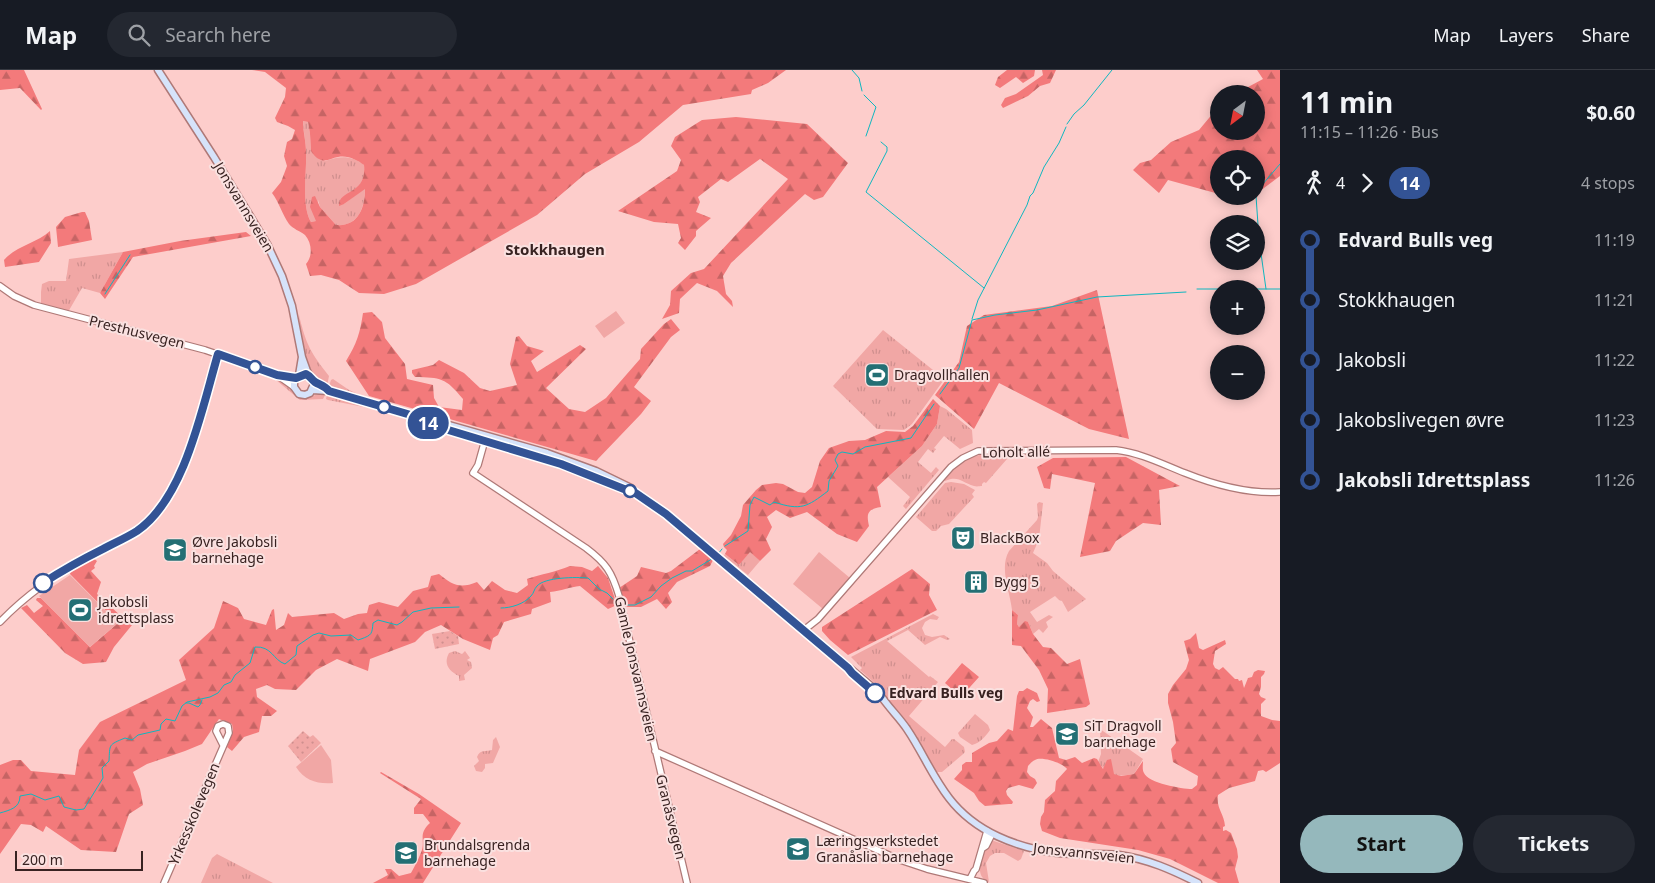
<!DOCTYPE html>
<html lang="en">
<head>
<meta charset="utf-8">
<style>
	:root { --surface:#171b24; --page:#242831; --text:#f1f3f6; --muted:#9ea1a6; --line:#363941; --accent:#95b8bc }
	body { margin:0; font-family:"Noto Sans",sans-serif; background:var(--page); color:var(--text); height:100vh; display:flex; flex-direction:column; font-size:19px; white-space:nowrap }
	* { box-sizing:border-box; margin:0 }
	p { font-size:16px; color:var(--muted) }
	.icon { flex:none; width:28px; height:28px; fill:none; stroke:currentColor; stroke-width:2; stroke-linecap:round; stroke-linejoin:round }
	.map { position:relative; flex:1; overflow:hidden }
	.drawer { display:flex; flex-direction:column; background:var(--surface); width:375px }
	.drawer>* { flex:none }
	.badge { padding:0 10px; border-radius:16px; font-size:18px; line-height:32px }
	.needle { width:32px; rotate:212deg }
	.controls { position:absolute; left:1210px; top:15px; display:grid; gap:10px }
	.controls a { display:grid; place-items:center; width:55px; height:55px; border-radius:50%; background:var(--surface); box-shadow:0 2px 12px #0003; font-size:25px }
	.scale { position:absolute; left:15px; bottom:12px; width:128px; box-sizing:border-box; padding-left:5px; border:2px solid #382221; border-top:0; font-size:14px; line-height:18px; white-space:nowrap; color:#382221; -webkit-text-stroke:4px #fae1e0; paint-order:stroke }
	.map>.badge { position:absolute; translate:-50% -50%; box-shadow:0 0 0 2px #fff }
	.legs { display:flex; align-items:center; gap:8px; height:55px; padding:0 20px; font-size:16px }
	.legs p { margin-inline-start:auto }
	.head { display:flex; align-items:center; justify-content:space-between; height:85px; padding:0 20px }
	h1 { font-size:28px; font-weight:700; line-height:38px }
	.primary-button { display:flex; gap:10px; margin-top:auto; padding:10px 20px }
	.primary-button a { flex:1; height:58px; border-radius:30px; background:var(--accent); color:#111; font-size:20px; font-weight:700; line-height:58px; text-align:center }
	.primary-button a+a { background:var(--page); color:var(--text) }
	ul { padding:0 20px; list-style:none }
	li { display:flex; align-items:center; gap:18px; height:60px; font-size:19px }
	li i { display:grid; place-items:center; width:8px; height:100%; margin:0 6px; background:currentColor }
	li i::after { content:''; width:12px; height:12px; margin:-6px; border:4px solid; border-radius:50%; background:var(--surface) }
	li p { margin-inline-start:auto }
	li:first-child i { background:linear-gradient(#0000 50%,currentColor 0) }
	li:last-child i { background:linear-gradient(currentColor 50%,#0000 0) }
	header { display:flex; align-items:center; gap:30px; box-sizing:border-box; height:70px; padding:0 25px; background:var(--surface); border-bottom:1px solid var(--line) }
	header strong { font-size:24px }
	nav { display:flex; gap:28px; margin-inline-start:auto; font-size:18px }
	.search { width:350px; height:45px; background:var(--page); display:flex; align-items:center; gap:12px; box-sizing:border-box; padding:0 18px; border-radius:28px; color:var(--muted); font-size:19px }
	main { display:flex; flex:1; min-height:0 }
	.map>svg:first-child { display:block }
	.grass { fill:url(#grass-tufts) }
	.forest { fill:url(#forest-firs); fill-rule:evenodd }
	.garden { fill:url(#garden-dots) }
	.pitch { fill:#f1a7a5 }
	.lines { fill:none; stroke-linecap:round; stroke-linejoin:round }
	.stream { stroke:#0fb7c0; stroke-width:1 }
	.tertiary-casing { stroke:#af7977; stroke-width:8 }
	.secondary-casing { stroke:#af7977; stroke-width:9 }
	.tertiary { stroke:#fff; stroke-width:5.5 }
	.secondary { stroke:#d6e3fa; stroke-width:6 }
	.line-1-casing { stroke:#fff; stroke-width:11 }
	.line-1 { stroke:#335395; stroke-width:8 }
	.stop-1-dot { fill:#fff; stroke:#335395; stroke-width:2.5 }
	.labels { text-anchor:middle; stroke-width:4; stroke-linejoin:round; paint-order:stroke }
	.street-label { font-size:14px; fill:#382221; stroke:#fae1e0 }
	.poi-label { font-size:14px; fill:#382221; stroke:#fae1e0; text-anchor:start }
	.stop-label { font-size:14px; font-weight:bold; fill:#382221; stroke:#fae1e0; text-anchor:start }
	.neighbourhood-label { font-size:15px; font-weight:bold; fill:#382221; stroke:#fae1e0 }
</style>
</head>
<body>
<header>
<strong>Map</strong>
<div class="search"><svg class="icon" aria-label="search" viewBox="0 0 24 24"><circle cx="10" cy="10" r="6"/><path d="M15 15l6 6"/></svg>Search here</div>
<nav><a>Map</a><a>Layers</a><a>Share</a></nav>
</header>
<main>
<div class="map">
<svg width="1280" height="813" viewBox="0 0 1280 813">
	<defs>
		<pattern id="grass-tufts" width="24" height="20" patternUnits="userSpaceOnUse" patternTransform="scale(1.25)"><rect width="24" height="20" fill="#f1a7a5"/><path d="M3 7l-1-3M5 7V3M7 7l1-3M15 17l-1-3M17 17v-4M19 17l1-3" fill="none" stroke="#cf8f8e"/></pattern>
		<pattern id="forest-firs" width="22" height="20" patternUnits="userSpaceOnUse" patternTransform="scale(1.25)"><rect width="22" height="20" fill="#f37a7b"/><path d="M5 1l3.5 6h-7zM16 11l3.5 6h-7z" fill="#c66464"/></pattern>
		<pattern id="garden-dots" width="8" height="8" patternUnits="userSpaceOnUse" patternTransform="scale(1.25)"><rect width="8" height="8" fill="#f1a7a5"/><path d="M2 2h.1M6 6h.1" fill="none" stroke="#cf8f8e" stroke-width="1.8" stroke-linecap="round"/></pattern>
	</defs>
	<rect width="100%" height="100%" fill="#fdcdcb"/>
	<path class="grass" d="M303,51L308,52L310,64L311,81L325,91C340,86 351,85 364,95C366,115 357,118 342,128L344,134L365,118C365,138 358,157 336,155L320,137L318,130L316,151L311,152C301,135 307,102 306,82C306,71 303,61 303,51Z
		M123,182L100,223L82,218L68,242L41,234V222L42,214L49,211H66L69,189Z
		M299,245C306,275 311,283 329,306L327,316H329L331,310L333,309L349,320L367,328L557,383L549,382L329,318C303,300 301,275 299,245Z
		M883,260L943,308V311L912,354L904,360L877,359L833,316Z
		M257,302C268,304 277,307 286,315C291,319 294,326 301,328C309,329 317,323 325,323L367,335L374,339L328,330L326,329L327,325H325L323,329L300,330L276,310Z
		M940,336L946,339L972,360L973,373L960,379L944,366L934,378L936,379L933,383L928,379L918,392L931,403L936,397L939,400L906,439L903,436L910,427L888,407L922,376L937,354Z
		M986,383H1007V389L986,413L984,412L982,414V416C980,416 977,417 974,416C962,413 959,405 945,411L944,410L963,390Z
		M951,412L964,414L975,420L972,424L974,427L949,454L941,456L936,461H932L916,447L945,413Z
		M1039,432L1043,433L1039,469L1033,483L1047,493L1053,501L1086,529L1068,542L1062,531L1059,530L1055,526L1030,542L1037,552L1049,545L1053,547L1046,552L1048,557L1043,563L1039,559L1033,564L1028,552L1019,557L1017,554L1018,545L1012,540C1010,521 999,498 1009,481L1037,450L1038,447L1037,434Z
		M750,481L760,491L748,505L724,486L725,484L739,495Z
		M933,544L939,547L937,550L930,549L925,552L922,558L925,565L932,567L944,565L950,569L947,570L940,567L925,575L908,560L887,571L929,607L930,606L938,612L909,646L945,677L952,669H954L964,677L965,682L962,685L942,702H937L910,660L881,624L884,621L860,600L862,598L851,587Z
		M455,581L462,584L465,581L470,588L467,590L471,592L472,598L464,605L465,610L459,611V606C449,601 443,594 449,583Z
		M975,644L988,655L990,660C986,666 980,673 972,675L960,667L958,663Z
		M1100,659L1143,689L1134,704C1118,707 1108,706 1098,692L1101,684Z
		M496,667L500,677L493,693L485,694V698L482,702L476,701L474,696L479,691L477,687C480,679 486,682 492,680L493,670Z
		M991,770L1024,781L1021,789L1018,791L1004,783H995L990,786L986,793L989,812C971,806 984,780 991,770Z
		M217,784L273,813H201L212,788Z"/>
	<path class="forest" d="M0,0H24L42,39L41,40L20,18L0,20Z
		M252,0H786L768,13L752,20L751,24L683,35L639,72L585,104L537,145L416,214L384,224L359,223L339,210L321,205L310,206L306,194C313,186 312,173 305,165C300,161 293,159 289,154C282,144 279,132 272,123L281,112L287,96L284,86L287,72L292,69L295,60L288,56L277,52L275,48L285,27L286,18L265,2ZM303,51L308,52L310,64L311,81C313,84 316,88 319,89C326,93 331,88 338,87C348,85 357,90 364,95C367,126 338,119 339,136L344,134L365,119C365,138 358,157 336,155L320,137L315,126L312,127L310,137L316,151L311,152C301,135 307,102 306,82C306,71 303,62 303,51Z
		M1007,0H1035L1034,6L1023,13L1016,7L1000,18L995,15L998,7Z
		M1042,0H1056L1050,13L1040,16L1028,26L1003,38L1001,35L1005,28L1016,24L1043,5Z
		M1257,0H1280V106L1256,124V89H1219V124L1168,110L1159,123L1133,100L1140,93L1151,90L1171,72L1199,60L1219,36V61H1256V24H1235L1263,9Z
		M736,47L807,54L848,93L823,127L814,130L805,124L731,193L723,206L726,224L732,231L733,237L717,221L697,213L680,229L679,243L662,249L670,235L671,221L691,203L704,199L788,109L760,89L728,112L721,109L698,127L700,132L696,142L711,148L696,161V166L685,180L678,173L681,168L678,154L654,152L618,141L677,101L681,90L671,76L675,67L702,50Z
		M82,142H85L89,151L92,170L58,177L56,157L65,147Z
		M50,161L51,173L39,192L5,197L4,190C16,176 37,173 50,161Z
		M246,162L251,166L133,187L105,229L100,223L123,182L180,171Z
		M1097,220L1129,369L1089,359L999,313L974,359L935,325L959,292L967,256L984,245L1052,236Z
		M372,242L382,252L385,268L405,294L407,309L433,315L434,328L439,337L462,340L463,329C445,307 441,308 415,307L412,303V300L433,295L439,290L464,303L480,318L490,321L517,315L510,294L516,267L519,266L527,276L544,281L531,291L537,302L580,275L586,279L546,318L569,339L585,342L606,328L640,289L641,279L664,254L671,249L680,260L671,267L634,317L651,331L641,344L596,391L369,326L346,291C357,273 360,263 363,243Z
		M933,329L940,336L937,354L922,376L877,417L881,437C868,439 866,443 869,456L857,472L837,464L807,442L790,448L776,440L767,447L772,457L766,469L771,480L760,491L750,482L739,495L725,484L727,480L724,477L723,474L731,465L741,446L743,435L756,420L762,415L776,413L783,414L798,422L805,423L812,417L820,391L829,378L849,371L865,370L886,361L905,362L913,356Z
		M1126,387L1180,416L1159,420L1161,455L1143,453L1116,471L1110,481L1080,487L1095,413L1052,404L1050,419L1044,418L1037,397L1053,388Z
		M700,479L713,490L710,496L677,512L668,523L672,532L666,539L657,529L641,537H625L619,518L637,506L641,497L666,503L671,501Z
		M93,488L97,491L94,496L95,498L91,501L101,512L97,524L122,547L132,555L114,577L106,592L83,594L65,583L21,538L27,535L34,543L43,536L36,530L37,528H41L90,577L118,553L70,504L71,500Z
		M570,496L582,497L592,501L598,496L608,508L617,535L608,539L580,516C570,517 561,521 550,522L551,532L532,539L531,544L504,552L498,565L493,568L490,580L463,569L441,555L425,562L415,572L370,589L368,601L337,589L316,600L296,620L275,619L267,615L256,619L257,627L277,641L271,646H262L259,662L244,667L232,681L227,677L233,660L232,654L219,649L202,674L185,681L147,694L133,702L140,719L143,735L129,744L116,782L81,780L46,756L43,762L31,755L21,754L0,784V695L13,690H21L31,701L75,705L79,680L100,652L186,610L179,590L214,558L223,531L238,538L244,549L266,555L272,540L274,539L276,560L284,555L288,543L292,547L334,543L344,549L358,544L367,543L369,535L379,532L398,537L413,521L428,517L431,506L439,504C452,515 460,519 477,512L484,520L492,511L505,520L517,523L528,515L527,509C541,504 556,502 570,496Z
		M912,499L930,514L929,525L937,540L848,585L830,570L822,561V557Z
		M1012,540L1018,545L1017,554L1019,557L1025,551L1028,552L1033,564L1043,577L1051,578L1067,594L1080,589L1090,634L1086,637L1047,643L1048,619L1039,600L1021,576L1012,575Z
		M1196,563L1199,578L1203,580L1225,570L1226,574L1215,581L1213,594L1215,598L1219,600L1223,597L1235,609H1238L1239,611L1242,610L1244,618L1248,608L1252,607L1254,602L1258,600L1265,601L1264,604L1261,607V617L1259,624L1261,627L1266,629L1261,634V646L1272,650L1280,651V693L1266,702L1263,700L1258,701L1255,711L1229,718L1218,725C1216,739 1224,743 1225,756L1223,757V761L1226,760L1231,763L1237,779L1238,787L1235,799L1239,813H1218L1170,789L1138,780L1060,768L1042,761L1040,754L1041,747L1044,742L1045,730L1055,721L1056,711L1067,699C1063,693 1041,686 1035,690C1032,691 1030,694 1028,696L1027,702L1030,706L1035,709L1037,713L1033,719L1019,715L1008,718L1006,721L1007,725L1013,732L1012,734H1009L985,736L979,731L974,723L954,709L962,700V695L966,692H972V683L989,673L997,671L1008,659L1013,661L1017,626L1019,621H1023L1027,618L1037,623L1040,631L1037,632L1033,629L1030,631L1027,638L1033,647L1030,657H1033L1041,649L1052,658L1059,688L1066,690L1075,687L1082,693L1094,688L1097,689L1103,699L1107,690L1111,689L1114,704L1121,706L1134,704L1143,691C1143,694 1142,700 1144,703C1148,713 1182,719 1192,719L1197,715L1198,706L1173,692L1171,679L1176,673L1173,652L1168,633V624L1173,615L1186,599L1189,590L1184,571L1190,569Z
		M962,593L979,607L961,627L945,613Z
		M381,702L419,724L461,753L423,813H373L388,805L385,799H391L399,806L411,803C415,796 419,788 422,780C425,769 418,764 430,753L423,744H414V738L421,729L380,703Z"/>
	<path class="garden" d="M450,561L458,566L459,574L435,579L432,564Z
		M303,661L310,667L313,665L321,673L301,692L288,676Z"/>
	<path class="pitch" d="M616,241L625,253L604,268L595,256Z
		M819,482L850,508L823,539L793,514Z
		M70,505L118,553L90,577L39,526Z
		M321,675L331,690L333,713C317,714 305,711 296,697Z"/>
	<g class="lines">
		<path class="stream" d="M852,0L859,8L862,21
			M864,25L876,37L866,66
			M1067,54L1074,44L1084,35L1112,0
			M881,72L887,77V81L866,122L984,218
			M1256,122L1280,94
			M1256,126L1259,169L1266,219
			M1197,219H1219
			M1256,219H1280
			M105,224L130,185
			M972,249L978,230L1027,135L1030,126L1033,123L1044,97L1059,73L1066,57
			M940,324L959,298L972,250L995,245L1037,240L1097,227L1186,222
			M725,476L748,461L750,435L754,427L770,435L774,432C801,441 807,437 828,421L829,411L838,396L835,390L838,384L842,382L853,384L865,377L911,368L934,334
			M718,484L722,479
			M625,535H635L651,527L661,516L672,508L686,501H692L715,487
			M501,538C511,538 524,534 531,526C534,523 534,519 537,516C545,507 576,507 588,508L599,519L607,523L613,529
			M186,633H189L198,637L200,635L202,630
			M0,743C10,740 20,738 20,726L31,724L45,730L59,726L64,737L76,740L84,739L103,708L102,698L109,691C110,674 108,675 125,668L132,670L138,665L160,660L161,654L166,649L175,651L182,636L187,632L210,627L218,623L224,615L231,612L235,605L250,593L255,577C272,576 273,590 285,594L296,585L297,576L313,565L319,563L331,566L351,565L358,570L361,569C372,565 372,564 373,553L378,550L397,555L402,552L413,542L431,538L459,537"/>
		<defs>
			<path id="tertiary" d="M0,216L14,226L34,235L205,280L277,305L296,308
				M277,305L294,317
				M484,367L485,370L478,395L473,403L586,478C606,493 612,502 619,526L687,813
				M0,552C26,525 54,505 88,487C107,476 130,468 147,453C185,419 203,333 218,284
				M804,560L818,549L951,397L963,388L978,381L1116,380C1141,383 1162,394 1185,403C1215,415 1247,424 1280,422
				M655,681L900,790L927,799L984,813
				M983,778L986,776L992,764
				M970,809L974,801L976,799L987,761
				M164,813L229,663L228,656L223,654L218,656L216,661L223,675"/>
			<path id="secondary" d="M158,0L214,87L267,174L282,206L292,236L302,287L307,301L314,314L310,323L305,325L299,324L294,317V310L299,305L309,306
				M299,305L302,287
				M313,311L326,318L329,321
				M312,320L329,321L547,383L596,401L631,418L634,422L666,444L879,623C887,636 899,647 907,659C922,681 932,706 949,728C975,762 1017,778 1058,783C1078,785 1099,783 1119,785C1148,789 1172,800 1198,813
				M429,353L561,394L629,421"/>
		</defs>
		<use href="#tertiary" class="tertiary-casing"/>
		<use href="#secondary" class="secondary-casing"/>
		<use href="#tertiary" class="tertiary"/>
		<use href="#secondary" class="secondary"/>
	</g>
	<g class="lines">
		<defs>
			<path id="line-1" d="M43,513C63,500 83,489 103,479C114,473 126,468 137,461C185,428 202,338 218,284L277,305L296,308L306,304C310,306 311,309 315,312C320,315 325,316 329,321L421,348L426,352L445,359L561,394L629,421L634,422L666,444L848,598L852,603L875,623"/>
		</defs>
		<use href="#line-1" class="line-1-casing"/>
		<use href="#line-1" class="line-1"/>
	</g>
	<defs>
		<symbol id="stadium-square" viewBox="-11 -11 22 22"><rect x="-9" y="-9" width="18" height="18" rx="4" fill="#246f74" stroke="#fae1e0"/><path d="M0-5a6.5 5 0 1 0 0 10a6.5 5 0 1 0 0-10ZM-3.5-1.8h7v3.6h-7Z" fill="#fff"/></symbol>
		<symbol id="theatre-square" viewBox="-11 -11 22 22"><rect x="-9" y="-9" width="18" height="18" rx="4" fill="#246f74" stroke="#fae1e0"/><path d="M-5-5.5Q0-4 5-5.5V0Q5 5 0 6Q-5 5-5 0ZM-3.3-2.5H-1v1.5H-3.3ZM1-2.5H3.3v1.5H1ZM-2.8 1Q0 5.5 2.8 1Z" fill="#fff"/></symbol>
		<symbol id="school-square" viewBox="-11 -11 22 22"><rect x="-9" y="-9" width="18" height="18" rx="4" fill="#246f74" stroke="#fae1e0"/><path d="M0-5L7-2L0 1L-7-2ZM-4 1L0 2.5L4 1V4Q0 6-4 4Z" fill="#fff"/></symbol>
		<symbol id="building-square" viewBox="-11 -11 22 22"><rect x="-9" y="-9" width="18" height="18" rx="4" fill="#246f74" stroke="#fae1e0"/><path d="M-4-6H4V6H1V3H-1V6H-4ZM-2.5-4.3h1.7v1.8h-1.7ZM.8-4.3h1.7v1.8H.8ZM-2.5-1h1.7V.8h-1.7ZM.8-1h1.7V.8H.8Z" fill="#fff"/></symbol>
	</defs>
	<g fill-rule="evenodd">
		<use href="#stadium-square" x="863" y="291" width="28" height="28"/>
		<use href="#theatre-square" x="949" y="454" width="28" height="28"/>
		<use href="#school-square" x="161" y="466" width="28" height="28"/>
		<use href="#building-square" x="962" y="498" width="28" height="28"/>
		<use href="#stadium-square" x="66" y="526" width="28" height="28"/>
		<use href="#school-square" x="1053" y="650" width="28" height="28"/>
		<use href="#school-square" x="784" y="765" width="28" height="28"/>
		<use href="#school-square" x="392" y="769" width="28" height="28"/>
	</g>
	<g class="stop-1-dot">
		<circle cx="255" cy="297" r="6"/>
		<circle cx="384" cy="337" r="6"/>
		<circle cx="630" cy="421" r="6"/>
		<circle cx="43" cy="513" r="9"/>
		<circle cx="875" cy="623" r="9"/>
	</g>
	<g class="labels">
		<g class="street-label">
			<text transform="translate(244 137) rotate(59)" y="5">Jonsvannsveien</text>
			<text transform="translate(137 262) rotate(14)" y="5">Presthusvegen</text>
			<text transform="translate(1016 382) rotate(-1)" y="5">Loholt allé</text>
			<text transform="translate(636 599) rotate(77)" y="5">Gamle Jonsvannsveien</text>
			<text transform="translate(194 744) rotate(-67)" y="5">Yrkesskolevegen</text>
			<text transform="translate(671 747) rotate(76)" y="5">Granåsvegen</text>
			<text transform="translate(1084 783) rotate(6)" y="5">Jonsvannsveien</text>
		</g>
		<g class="poi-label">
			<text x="894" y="310">Dragvollhallen</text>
			<text x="980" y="473">BlackBox</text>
			<text x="192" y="477">Øvre Jakobsli<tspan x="192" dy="16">barnehage</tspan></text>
			<text x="994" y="517">Bygg 5</text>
			<text x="98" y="537">Jakobsli<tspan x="98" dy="16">idrettsplass</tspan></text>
			<text x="1084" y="661">SiT Dragvoll<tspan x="1084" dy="16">barnehage</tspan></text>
			<text x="816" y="776">Læringsverkstedet<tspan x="816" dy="16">Granåslia barnehage</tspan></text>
			<text x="424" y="780">Brundalsgrenda<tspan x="424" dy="16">barnehage</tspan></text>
		</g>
		<g class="stop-label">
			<text x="889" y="628">Edvard Bulls veg</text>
		</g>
		<g class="neighbourhood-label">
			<text x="555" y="185">Stokkhaugen</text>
		</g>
	</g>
</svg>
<div class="controls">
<a><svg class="needle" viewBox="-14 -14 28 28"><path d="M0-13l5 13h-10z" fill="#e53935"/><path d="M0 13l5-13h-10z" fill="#9ea1a6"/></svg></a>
<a><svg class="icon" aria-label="locate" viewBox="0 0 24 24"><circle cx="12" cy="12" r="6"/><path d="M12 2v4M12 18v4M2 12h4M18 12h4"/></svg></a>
<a><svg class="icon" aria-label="layers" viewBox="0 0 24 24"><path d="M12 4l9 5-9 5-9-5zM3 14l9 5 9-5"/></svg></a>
<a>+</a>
<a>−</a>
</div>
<div class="scale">200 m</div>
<b class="badge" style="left:428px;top:353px;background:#335395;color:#fff">14</b>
</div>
<section class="drawer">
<div class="head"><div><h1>11 min</h1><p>11:15 – 11:26 · Bus</p></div><b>$0.60</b></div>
<div class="legs"><svg class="icon" aria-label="walk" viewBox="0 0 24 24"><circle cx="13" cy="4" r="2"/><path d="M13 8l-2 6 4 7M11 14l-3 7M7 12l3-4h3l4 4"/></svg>4<svg class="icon" aria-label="forward" viewBox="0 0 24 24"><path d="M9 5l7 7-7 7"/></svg><b class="badge" style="background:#335395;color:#fff">14</b><p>4 stops</p></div>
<ul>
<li><i style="color:#335395"></i><b>Edvard Bulls veg</b><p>11:19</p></li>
<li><i style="color:#335395"></i><span>Stokkhaugen</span><p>11:21</p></li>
<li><i style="color:#335395"></i><span>Jakobsli</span><p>11:22</p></li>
<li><i style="color:#335395"></i><span>Jakobslivegen øvre</span><p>11:23</p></li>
<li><i style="color:#335395"></i><b>Jakobsli Idrettsplass</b><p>11:26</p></li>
</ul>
<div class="primary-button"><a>Start</a><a>Tickets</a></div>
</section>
</main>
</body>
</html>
